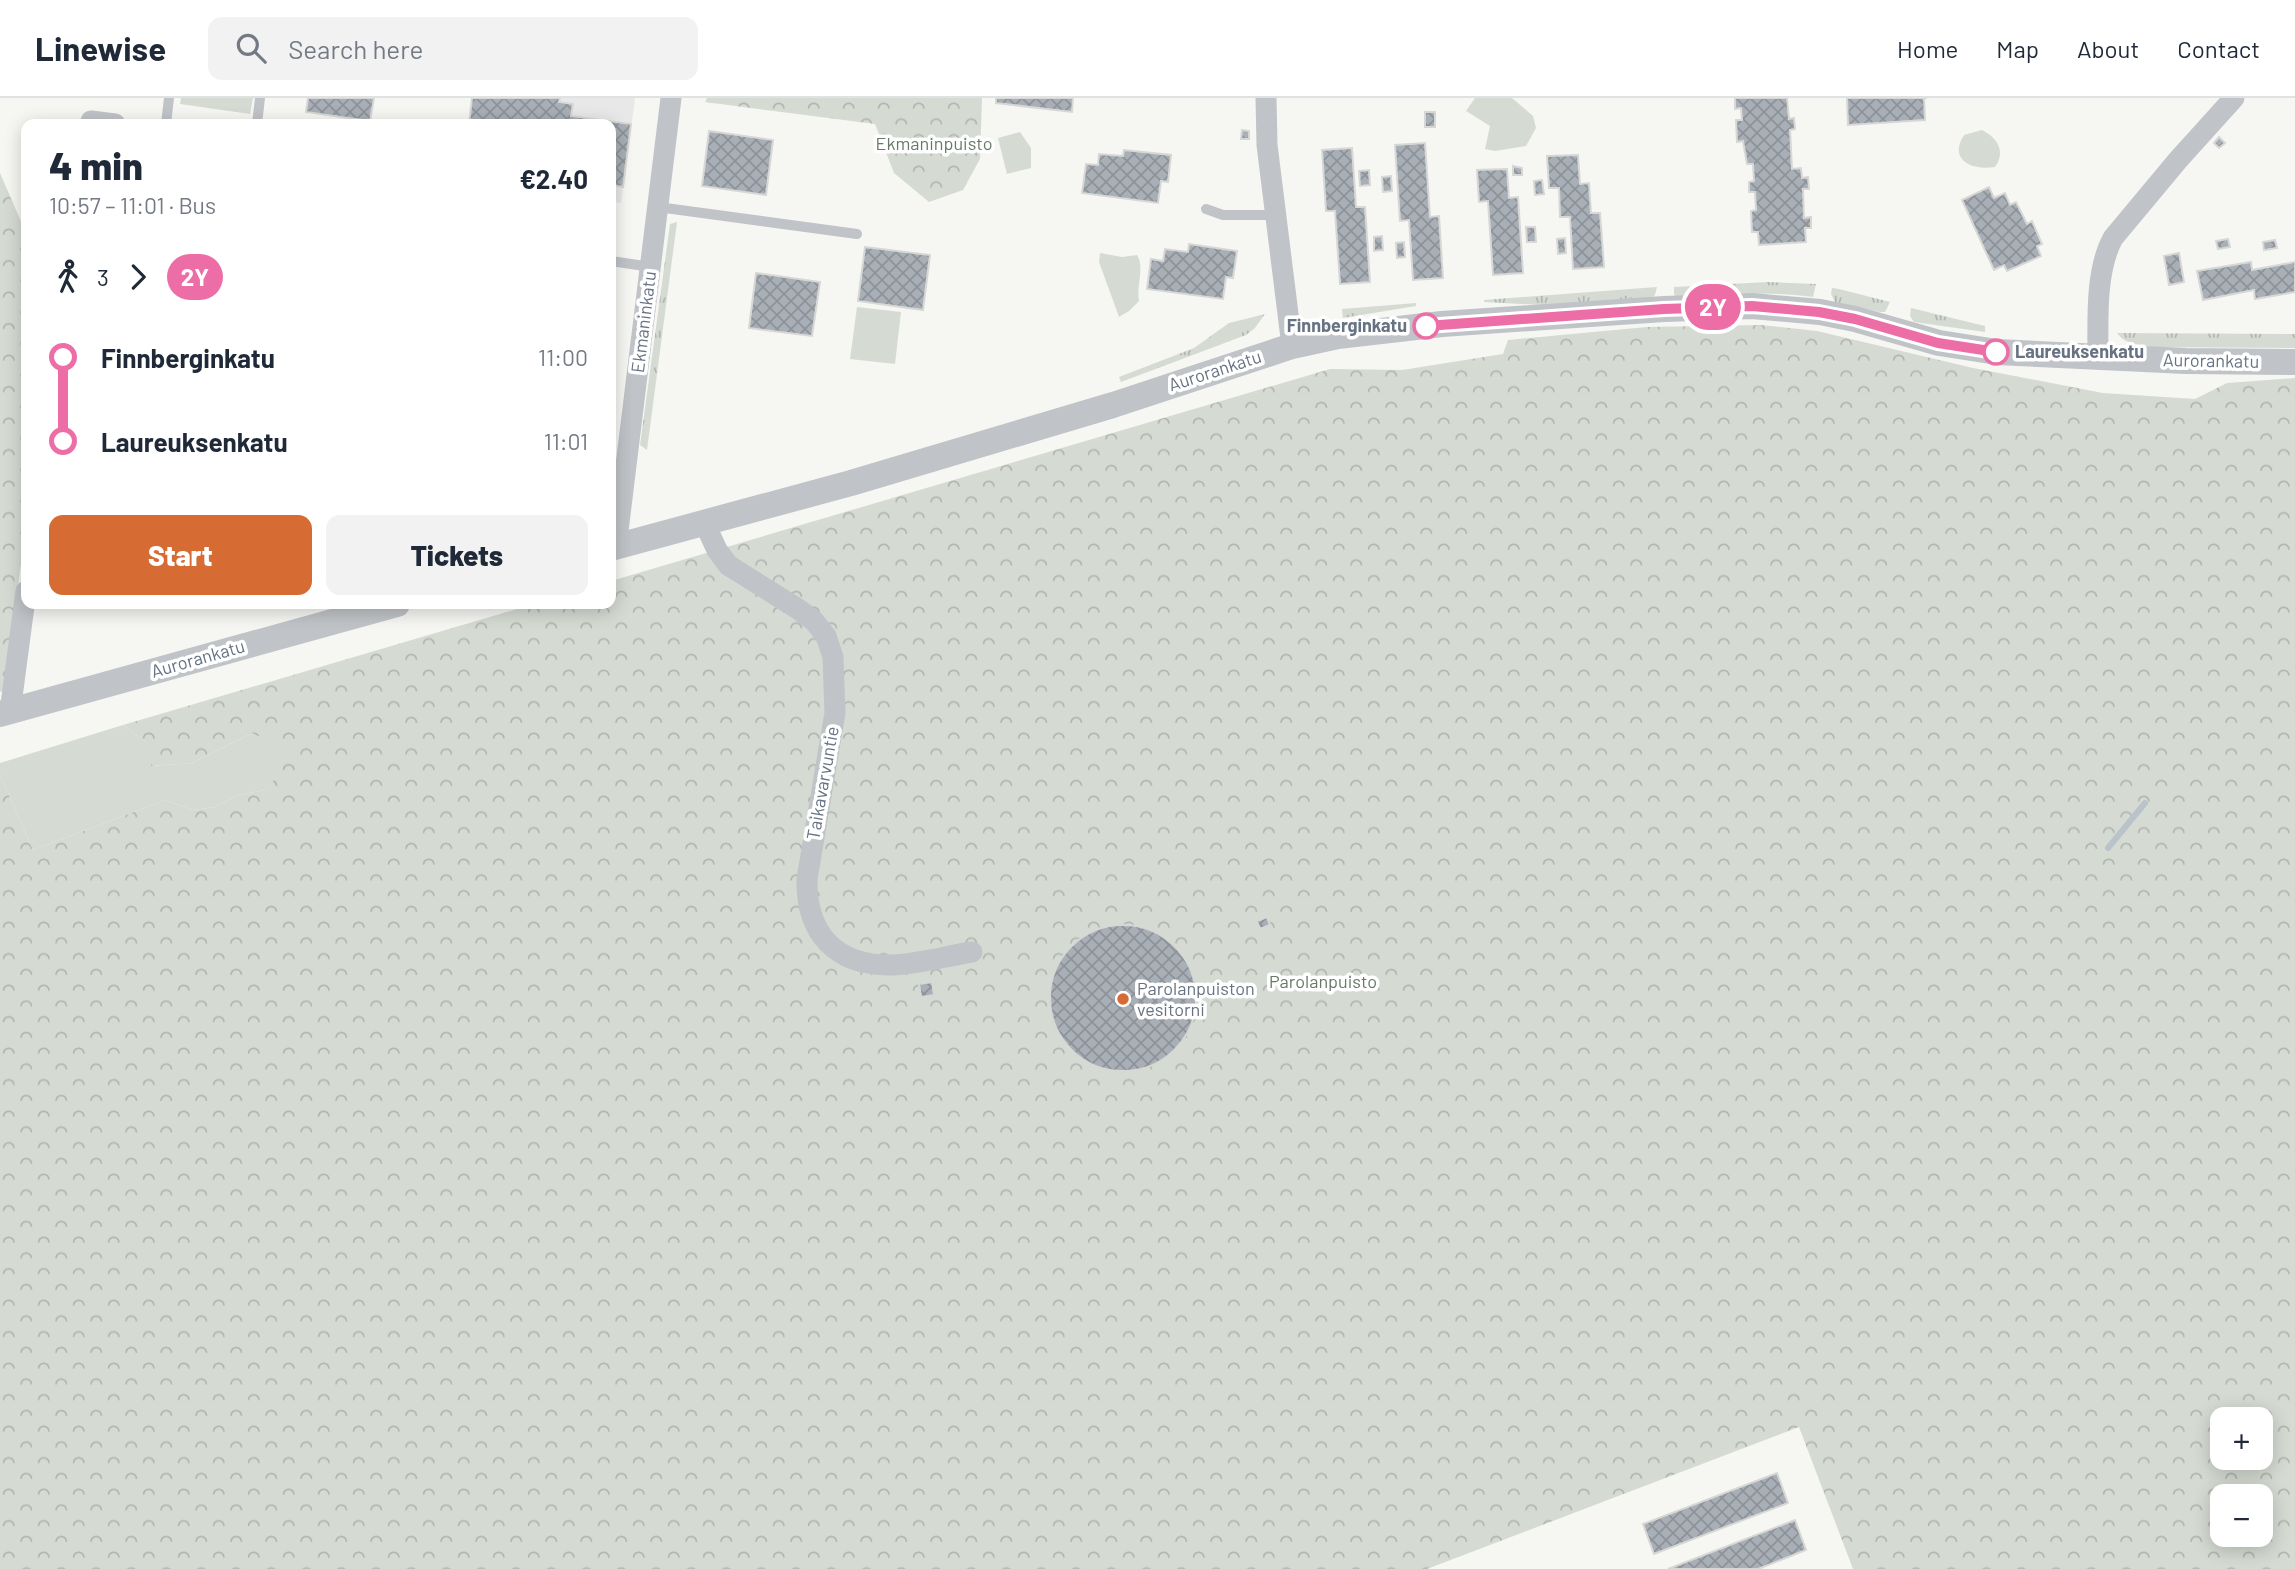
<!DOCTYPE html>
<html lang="en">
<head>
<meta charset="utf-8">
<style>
	:root { --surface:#fff; --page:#f2f2f3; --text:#1f2937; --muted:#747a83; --line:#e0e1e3; --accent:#d66c33 }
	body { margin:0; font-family:Barlow,sans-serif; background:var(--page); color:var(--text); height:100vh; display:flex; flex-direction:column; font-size:26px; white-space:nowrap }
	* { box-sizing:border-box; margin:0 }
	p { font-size:23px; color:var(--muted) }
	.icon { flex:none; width:38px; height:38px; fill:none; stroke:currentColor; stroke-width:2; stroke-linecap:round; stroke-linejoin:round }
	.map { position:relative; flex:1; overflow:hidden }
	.panel { position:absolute; left:21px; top:21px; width:595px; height:490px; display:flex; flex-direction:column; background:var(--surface); border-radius:14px; box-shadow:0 4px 18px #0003 }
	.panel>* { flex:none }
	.badge { padding:0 14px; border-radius:23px; font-size:24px; line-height:46px }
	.controls { position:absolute; left:2210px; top:1309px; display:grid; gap:14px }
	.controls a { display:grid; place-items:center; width:63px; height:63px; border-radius:14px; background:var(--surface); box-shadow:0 4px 18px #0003; font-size:35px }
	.map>.badge { position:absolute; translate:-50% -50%; box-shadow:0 0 0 4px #fff }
	.legs { display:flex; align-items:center; gap:10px; height:77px; padding:0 28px; font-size:23px }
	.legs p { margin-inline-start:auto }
	.overview { display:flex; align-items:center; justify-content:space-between; height:119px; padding:0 28px }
	h1 { font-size:38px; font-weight:800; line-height:52px }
	.primary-button { display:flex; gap:14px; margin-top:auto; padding:14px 28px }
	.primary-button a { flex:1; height:80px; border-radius:14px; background:var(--accent); color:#fff; font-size:28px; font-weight:800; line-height:80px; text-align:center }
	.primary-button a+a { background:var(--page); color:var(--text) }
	ul { padding:0 28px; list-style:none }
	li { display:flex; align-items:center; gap:24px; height:84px; font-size:26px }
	li i { display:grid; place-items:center; width:10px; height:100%; margin:0 9px; background:currentColor }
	li i::after { content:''; width:18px; height:18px; margin:-9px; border:5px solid; border-radius:50%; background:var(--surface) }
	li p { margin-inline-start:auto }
	li:first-child i { background:linear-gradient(#0000 50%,currentColor 0) }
	li:last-child i { background:linear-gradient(currentColor 50%,#0000 0) }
	header { display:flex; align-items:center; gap:42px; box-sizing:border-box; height:98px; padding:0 35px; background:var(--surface); border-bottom:2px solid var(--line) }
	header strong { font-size:33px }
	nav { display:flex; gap:38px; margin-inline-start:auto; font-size:24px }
	.search { width:490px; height:63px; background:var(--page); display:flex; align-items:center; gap:18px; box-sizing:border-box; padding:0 24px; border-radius:14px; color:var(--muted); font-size:26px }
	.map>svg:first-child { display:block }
	.built { fill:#e7e8e7 }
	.grass { fill:url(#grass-tufts) }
	.forest { fill:url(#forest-crowns); fill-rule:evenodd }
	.green { fill:#d5dbd3 }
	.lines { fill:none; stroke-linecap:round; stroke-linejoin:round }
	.stream { stroke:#bac3c9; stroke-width:6 }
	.building { fill:url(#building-cross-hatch); stroke:#d7d8d6; stroke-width:2 }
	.service { stroke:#c0c3c7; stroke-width:10 }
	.minor { stroke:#c0c3c7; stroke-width:21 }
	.tertiary { stroke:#c0c3c7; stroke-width:26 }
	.line-1-casing { stroke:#fff; stroke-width:16 }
	.line-1 { stroke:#ed6ea7; stroke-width:10 }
	.stop-1-dot { fill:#fff; stroke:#ed6ea7; stroke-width:3.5 }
	.poi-dot { fill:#d66c33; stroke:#fff; stroke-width:2.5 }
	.labels { text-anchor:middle; stroke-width:7; stroke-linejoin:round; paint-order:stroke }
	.park-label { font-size:18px; fill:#677a66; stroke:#fff }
	.street-label { font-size:18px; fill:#677382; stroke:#fff }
	.stop-label { font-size:18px; font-weight:bold; fill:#677382; stroke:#fff; text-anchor:end }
	.poi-label { font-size:18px; fill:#677382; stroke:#fff; text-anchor:start }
</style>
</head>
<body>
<header>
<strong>Linewise</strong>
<div class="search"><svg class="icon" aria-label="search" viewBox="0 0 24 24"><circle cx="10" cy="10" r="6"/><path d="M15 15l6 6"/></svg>Search here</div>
<nav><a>Home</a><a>Map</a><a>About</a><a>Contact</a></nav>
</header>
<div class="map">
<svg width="2295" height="1471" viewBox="0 0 2295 1471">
	<defs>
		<pattern id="grass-tufts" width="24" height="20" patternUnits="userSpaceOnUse" patternTransform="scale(1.75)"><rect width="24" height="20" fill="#d5dbd3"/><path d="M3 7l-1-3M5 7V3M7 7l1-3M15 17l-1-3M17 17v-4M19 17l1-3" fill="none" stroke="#b1b6b1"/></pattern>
		<pattern id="forest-crowns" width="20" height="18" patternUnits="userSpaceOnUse" patternTransform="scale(1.75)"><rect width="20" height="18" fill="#d5dbd3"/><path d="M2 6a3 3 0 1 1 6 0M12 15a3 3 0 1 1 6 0" fill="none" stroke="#b1b6b1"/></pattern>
		<pattern id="building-cross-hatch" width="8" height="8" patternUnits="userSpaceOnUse" patternTransform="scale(1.75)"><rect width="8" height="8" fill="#a9afb6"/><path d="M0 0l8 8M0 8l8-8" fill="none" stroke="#8d9399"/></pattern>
	</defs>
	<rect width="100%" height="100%" fill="#f6f6f3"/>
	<path class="built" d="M473,0H635L621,105L611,103V26H470Z"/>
	<path class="grass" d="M677,124L647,352L640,347L670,126Z
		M1768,184L1816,186L1813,199C1767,193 1722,196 1676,199L1674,196V189Z
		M1657,189L1655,197L1650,201L1542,207L1484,204V202Z
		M1832,190L1839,191L1890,204L1885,214H1880L1835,204L1831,196Z
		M1416,205V208L1343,220L1342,211Z
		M1911,210L1985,228V234L1914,224L1910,218Z
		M1265,216L1255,230L1246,237L1121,284L1119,279L1194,250L1229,225Z
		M2117,235L2295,236V250L2150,249C2137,247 2125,246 2117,235Z"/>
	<path class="forest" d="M707,0H982L980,61L963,92L929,104L894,75L875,26L705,4Z
		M0,75L26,135V421L6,592L0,594Z
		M1761,227L1817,233L1973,270L2103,295L2195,301L2227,285L2295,280V1471H1853L1799,1329L1427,1471H0V677L33,752L165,702L193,712L215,709L239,697L265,692L278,677L283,663L252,635L192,665L151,668L145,643L123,627L534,506H611V483L1330,271L1402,272L1503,256L1508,242L1647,229ZM2222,1321H2261V1360H2222ZM2222,1398H2261V1437H2222Z"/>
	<path class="green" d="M181,0H253L250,16L180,6Z
		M1475,0H1512L1533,18L1536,30L1526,48L1495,53L1485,51L1490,28L1466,13Z
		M1982,32C1998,40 2006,54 1995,69C1972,73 1948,62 1964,37Z
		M1020,34L1031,50V70L1007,76L998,40Z
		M1100,155L1122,159L1137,157C1145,170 1136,187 1139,203L1129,213L1119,219L1099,164Z
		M857,209L901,214L895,266L850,261Z
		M123,627L145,643L153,654L151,668L192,665L252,635L274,645L283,663L279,677L265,692L239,697L215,709L193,712L165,702L33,752L0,677V665Z"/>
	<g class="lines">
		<path class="stream" d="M2108,750L2145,705"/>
	</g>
	<path class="building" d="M308,0H374L370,23L306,14Z
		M472,0H560L559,4L573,6L571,18L631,26L623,89L611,87V26H469Z
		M996,0H1073L1072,14L996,5Z
		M1735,0H1787L1789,21L1794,20L1795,31L1790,32L1792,71L1801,70L1802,80L1808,79L1809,91H1803L1804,120L1811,119V130H1805L1806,144L1759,147L1758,134H1752L1751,113L1756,112L1755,94H1749V84L1754,83L1753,66H1747L1743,43L1737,44L1736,22H1742L1741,10L1735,11Z
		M1847,0H1927H1924L1925,22L1848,27Z
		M1425,14H1435V29H1425Z
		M1242,32L1249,33V41H1241Z
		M709,33L773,42L766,97L702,88Z
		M2219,39L2225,45L2219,50L2214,45Z
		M1425,45L1430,119L1439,118L1443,180L1413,182L1409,122L1400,123L1395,47Z
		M1352,50L1356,109H1365L1370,184L1340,186L1335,113H1326L1322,52Z
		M1124,52L1171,57L1168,84L1161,83L1158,105L1082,95L1086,66L1098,67L1099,56L1123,58Z
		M1578,57L1580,86L1589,85L1591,115H1600L1604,169L1573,171L1570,119H1560L1559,90H1549L1547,58Z
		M1513,68L1522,70V77H1513Z
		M1507,71L1509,100L1518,99L1523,175L1493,177L1488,103L1479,104L1477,72Z
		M1369,72L1370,87L1360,88L1359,73Z
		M1391,78L1392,93L1383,94L1382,79Z
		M1542,82L1544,96L1535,97L1534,83Z
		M1989,89L1994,100L2005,95L2010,107L2016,104L2027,126L2032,123L2042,146L2037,148L2041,158L2007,173L2004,167L1994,172L1962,102Z
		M1526,129H1535L1536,144H1527Z
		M1382,138L1383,152L1374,153V139Z
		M1565,140L1566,155L1558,156L1557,141Z
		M2228,141L2230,149L2218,151L2216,143Z
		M2275,142L2277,150L2264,152L2263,144Z
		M1404,144L1405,159L1397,160L1396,145Z
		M1189,146L1237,153L1233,180L1226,179L1223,201L1147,191L1151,161L1163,163L1165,151L1188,154Z
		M865,149L930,157L923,212L858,203Z
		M2179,155L2184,184L2169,187L2164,158Z
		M2251,164L2252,172L2295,164V194L2255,201L2254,192L2203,202L2197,173Z
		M756,175L820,184L812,238L749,230Z
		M1267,819L1270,827L1260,831L1257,823Z
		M1050 900a73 73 0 1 1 146 0a73 73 0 1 1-146 0Z
		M932,884L934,897L921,899L919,886Z
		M1777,1375L1788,1405L1654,1456L1643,1426Z
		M1795,1422L1806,1452L1758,1471H1668Z"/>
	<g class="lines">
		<path class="service" d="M166,26L169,0
			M257,26L260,0
			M658,109L857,136
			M1206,111L1223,117H1275
			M611,163L651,169"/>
		<path class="minor" d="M1266,0L1267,47L1292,248
			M90,26L91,23L115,26
			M2098,260C2098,223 2095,173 2113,140L2178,62L2234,0
			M705,426L717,452L728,467L798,511L814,523L826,538L833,559L835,615L807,781C806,836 836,868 892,867C919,866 946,858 972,854
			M616,449L671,0
			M10,614L26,493"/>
		<path class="tertiary" d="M611,450L851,385L1113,307L1292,248L1338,238L1442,226L1664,211L1752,208L1820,214L1855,221L1939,245L1997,254L2186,263L2295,264
			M0,616L397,506"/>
	</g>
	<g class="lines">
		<defs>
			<path id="line-1" d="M1426,228L1664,211L1752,208L1819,214L1855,221L1938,245L1996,254"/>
		</defs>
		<use href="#line-1" class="line-1-casing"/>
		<use href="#line-1" class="line-1"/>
	</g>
	<g class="stop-1-dot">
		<circle cx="1426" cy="228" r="12"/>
		<circle cx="1996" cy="254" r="12"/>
	</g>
	<circle class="poi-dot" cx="1123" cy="901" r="7"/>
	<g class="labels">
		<g class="park-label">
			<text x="934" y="52">Ekmaninpuisto</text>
			<text x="1323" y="890">Parolanpuisto</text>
		</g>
		<g class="street-label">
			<text transform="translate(644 224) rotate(-83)" y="6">Ekmaninkatu</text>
			<text transform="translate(2211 263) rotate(1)" y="6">Aurorankatu</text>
			<text transform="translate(1215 273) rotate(-18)" y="6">Aurorankatu</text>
			<text transform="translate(198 561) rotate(-16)" y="6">Aurorankatu</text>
			<text transform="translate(823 685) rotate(-80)" y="6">Taikavarvuntie</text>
		</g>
		<g class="stop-label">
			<text x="1407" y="234">Finnberginkatu</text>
			<text x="2015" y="260" text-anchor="start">Laureuksenkatu</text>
		</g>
		<g class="poi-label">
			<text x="1137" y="897">Parolanpuiston<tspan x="1137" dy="21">vesitorni</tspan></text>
		</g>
	</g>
</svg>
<div class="controls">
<a>+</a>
<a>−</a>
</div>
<b class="badge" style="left:1713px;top:209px;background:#ed6ea7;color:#fff">2Y</b>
<section class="panel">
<div class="overview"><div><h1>4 min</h1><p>10:57 – 11:01 · Bus</p></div><b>€2.40</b></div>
<div class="legs"><svg class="icon" aria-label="walk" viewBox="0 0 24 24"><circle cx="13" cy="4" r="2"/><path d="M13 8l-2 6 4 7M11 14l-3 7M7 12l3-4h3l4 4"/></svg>3<svg class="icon" aria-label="forward" viewBox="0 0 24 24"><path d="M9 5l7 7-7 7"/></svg><b class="badge" style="background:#ed6ea7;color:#fff">2Y</b></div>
<ul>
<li><i style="color:#ed6ea7"></i><b>Finnberginkatu</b><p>11:00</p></li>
<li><i style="color:#ed6ea7"></i><b>Laureuksenkatu</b><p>11:01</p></li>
</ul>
<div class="primary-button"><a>Start</a><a>Tickets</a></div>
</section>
</div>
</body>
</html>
